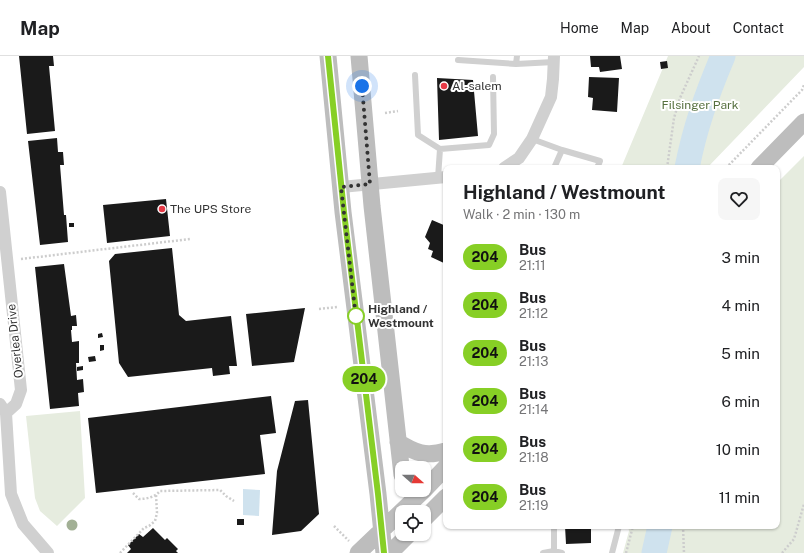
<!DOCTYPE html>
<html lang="en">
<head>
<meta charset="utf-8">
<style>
	:root { --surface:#fff; --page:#f6f6f6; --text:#202124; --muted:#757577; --line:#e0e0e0 }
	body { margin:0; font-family:"Public Sans",sans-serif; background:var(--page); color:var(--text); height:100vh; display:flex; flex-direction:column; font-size:15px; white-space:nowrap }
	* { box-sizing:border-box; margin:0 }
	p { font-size:13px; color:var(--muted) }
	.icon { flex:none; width:22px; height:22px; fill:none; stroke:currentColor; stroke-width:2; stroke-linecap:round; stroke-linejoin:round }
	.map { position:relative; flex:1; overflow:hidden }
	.sheet { position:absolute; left:443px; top:109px; width:337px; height:364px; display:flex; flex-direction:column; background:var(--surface); border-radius:8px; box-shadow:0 1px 3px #0004 }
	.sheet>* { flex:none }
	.badge { padding:0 8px; border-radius:13px; font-size:14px; line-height:26px }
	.needle { width:26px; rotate:111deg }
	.tools { position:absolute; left:395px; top:405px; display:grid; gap:8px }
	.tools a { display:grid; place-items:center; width:36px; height:36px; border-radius:8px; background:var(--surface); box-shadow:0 1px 3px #0004; font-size:20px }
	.you { position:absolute; width:20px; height:20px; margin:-10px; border:3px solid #fff; border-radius:50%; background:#1a73e8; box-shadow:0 0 0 6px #1a73e833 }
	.map>.badge { position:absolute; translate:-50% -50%; box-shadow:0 0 0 2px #fff }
	.round { display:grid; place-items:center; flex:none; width:42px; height:42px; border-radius:8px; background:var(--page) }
	.summary { display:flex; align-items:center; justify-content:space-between; height:68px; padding:0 20px }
	h1 { font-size:19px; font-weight:700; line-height:30px }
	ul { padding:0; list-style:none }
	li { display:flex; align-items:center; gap:12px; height:48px; padding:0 20px }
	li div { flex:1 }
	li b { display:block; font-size:15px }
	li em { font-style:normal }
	li .badge { min-width:44px; font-weight:700; text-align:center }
	header { display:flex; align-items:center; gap:24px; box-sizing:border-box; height:56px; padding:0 20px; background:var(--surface); border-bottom:1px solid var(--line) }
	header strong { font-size:19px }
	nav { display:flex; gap:22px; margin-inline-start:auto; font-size:14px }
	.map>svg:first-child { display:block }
	.green { fill:#e6ecdf }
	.water { fill:#cfe2ee }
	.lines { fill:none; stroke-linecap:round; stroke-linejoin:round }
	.river { stroke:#cfe2ee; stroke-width:25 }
	.building { fill:#1a1a1a }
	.path { stroke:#cdcdcd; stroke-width:2.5; stroke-dasharray:2 2; stroke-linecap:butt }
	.lane { stroke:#d0d0d0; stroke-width:6 }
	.street { stroke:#d0d0d0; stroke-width:12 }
	.secondary { stroke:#bdbdbd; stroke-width:17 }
	.tree { fill:#a2b095 }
	.line-casing { stroke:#fff; stroke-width:9 }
	.line { stroke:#87cf25; stroke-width:6 }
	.walk { stroke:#333; stroke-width:4; stroke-dasharray:0 7.2 }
	.poi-dot { fill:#e63946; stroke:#fff; stroke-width:1.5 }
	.stop-dot { fill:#fff; stroke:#87cf25; stroke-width:2 }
	.labels { text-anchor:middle; stroke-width:4; stroke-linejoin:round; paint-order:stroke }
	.poi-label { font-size:12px; fill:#333; stroke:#fff; text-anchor:start }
	.park-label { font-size:12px; fill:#56703f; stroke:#fff }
	.stop-label { font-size:12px; font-weight:bold; fill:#333; stroke:#fff; text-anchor:start }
	.street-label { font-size:12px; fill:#333; stroke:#fff }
</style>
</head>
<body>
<header>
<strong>Map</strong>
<nav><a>Home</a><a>Map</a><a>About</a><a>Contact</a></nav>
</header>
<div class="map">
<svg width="804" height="497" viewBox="0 0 804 497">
	<rect width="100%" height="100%" fill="#fff"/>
	<path class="green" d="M668,0H804V11L707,112H621Z
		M804,100V497H623L629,475L628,470H777V127Z
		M80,355L85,442L57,470L40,455L35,442L26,360Z"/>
	<path class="water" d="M243,433L260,434L259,460L243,459Z"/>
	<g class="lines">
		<path class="river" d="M687,112C695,71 707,38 723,0
			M654,497L660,470"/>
	</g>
	<path class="building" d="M19,0H53L54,10H49L55,75L27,78Z
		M590,0H620L622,13L600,16L599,11H591Z
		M667,5L668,12L661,13L660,6Z
		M589,21L619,22L617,56L592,54L593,42L588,41Z
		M437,22L473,24L478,80L439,84Z
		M57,82L58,96H63L64,109H60L64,159H66L68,186L40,189L28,85Z
		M166,143L170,180L107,187L103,149Z
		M432,164L446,170V208L431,201L433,195L428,193L430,187L425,181Z
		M69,167H74V171H69Z
		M172,192L179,259L186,265L231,260L237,310H229L230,318L213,320L212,312L128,321L119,307L109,205L115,198Z
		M64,208L71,260L76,259L77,270H72V274H71L72,286L79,285V307H76L77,324L83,323L84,336L78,337L79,350L50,353L35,211Z
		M305,252L294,306L252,310L246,258Z
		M102,277L103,281L98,282V278Z
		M100,289H104V294L100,295Z
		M95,300L96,305L89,306L88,301Z
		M83,310V314L77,315V311Z
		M271,340L276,377L260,379L265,418L96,437L88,362Z
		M308,344L319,458L301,475L272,479L277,415L295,345Z
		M237,463H244V469H237Z
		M565,470H591V487L566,488Z
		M153,472L165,484L167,482L178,493L176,495L178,497H127L131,493L128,489L139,478L143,481Z"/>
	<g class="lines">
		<path class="path" d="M385,57L398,55
			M667,112L674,62L680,42L699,0
			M726,112L802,34L804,29
			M21,203L190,183
			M319,253L337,251
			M133,437L139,443C147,443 155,441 160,435L220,434L226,440L234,445
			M334,470L349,485
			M683,470L684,497
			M120,497L144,472L149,470L155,465L157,457L156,439
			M626,497L633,470
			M782,497L794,483L804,448"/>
		<path class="lane" d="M458,4L516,8L517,0
			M516,8L554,6
			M415,19L418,79L440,93L489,89L494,78L493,21
			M532,83L562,94L600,105L597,112
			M554,112L562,94
			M438,122L440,93
			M554,495L562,497
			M543,497L554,495V470
			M612,497L619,470"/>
		<path class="street" d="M504,112L519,102L532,83L551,41L553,23L554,0
			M341,131L446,121
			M0,136L21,334L16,348L6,357
			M0,348L6,357L11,438L23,468L48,497"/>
		<path class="secondary" d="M328,0L343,156L378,438L384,497
			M359,0L372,150L402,419
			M759,112L804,66
			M398,386C415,397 426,401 446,395
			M424,434L446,411
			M424,463L446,441
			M358,497L424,434
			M390,497L409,478"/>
	</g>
	<circle class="tree" cx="72" cy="469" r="5.5"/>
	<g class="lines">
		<defs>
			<path id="line" d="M328,0L344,156L378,438L384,497"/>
		</defs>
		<use href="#line" class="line-casing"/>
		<use href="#line" class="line"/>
		<path class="walk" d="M356,260V262L341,131L370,128L362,30"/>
	</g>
	<g class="poi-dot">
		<circle cx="444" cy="30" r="4"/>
		<circle cx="162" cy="153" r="4"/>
	</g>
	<circle class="stop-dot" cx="356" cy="260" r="8"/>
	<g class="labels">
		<g class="poi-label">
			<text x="452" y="34">Al-salem</text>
			<text x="170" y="157">The UPS Store</text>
		</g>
		<g class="park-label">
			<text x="700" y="53">Filsinger Park</text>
		</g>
		<g class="stop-label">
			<text x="368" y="257">Highland /<tspan x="368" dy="14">Westmount</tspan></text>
		</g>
		<g class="street-label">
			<text transform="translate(15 285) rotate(-96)" y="4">Overlea Drive</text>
		</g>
	</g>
</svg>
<div class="tools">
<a><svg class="needle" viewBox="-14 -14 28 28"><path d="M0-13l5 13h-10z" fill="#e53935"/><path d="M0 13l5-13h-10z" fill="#757577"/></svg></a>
<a><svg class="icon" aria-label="locate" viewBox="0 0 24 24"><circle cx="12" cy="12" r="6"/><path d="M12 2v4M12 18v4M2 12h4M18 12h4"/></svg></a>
</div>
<div class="you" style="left:362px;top:30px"></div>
<b class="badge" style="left:364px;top:323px;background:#87cf25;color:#111">204</b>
<section class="sheet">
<div class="summary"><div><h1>Highland / Westmount</h1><p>Walk · 2 min · 130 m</p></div><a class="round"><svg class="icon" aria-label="heart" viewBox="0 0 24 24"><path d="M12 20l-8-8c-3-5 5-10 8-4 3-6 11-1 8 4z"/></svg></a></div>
<ul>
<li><span class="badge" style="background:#87cf25;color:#111">204</span><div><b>Bus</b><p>21:11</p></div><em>3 min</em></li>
<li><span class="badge" style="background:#87cf25;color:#111">204</span><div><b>Bus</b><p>21:12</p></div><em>4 min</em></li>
<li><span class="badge" style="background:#87cf25;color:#111">204</span><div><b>Bus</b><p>21:13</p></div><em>5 min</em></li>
<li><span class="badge" style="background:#87cf25;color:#111">204</span><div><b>Bus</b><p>21:14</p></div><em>6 min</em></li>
<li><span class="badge" style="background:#87cf25;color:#111">204</span><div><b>Bus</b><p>21:18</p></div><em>10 min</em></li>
<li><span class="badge" style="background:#87cf25;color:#111">204</span><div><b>Bus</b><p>21:19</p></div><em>11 min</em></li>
</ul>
</section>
</div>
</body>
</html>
